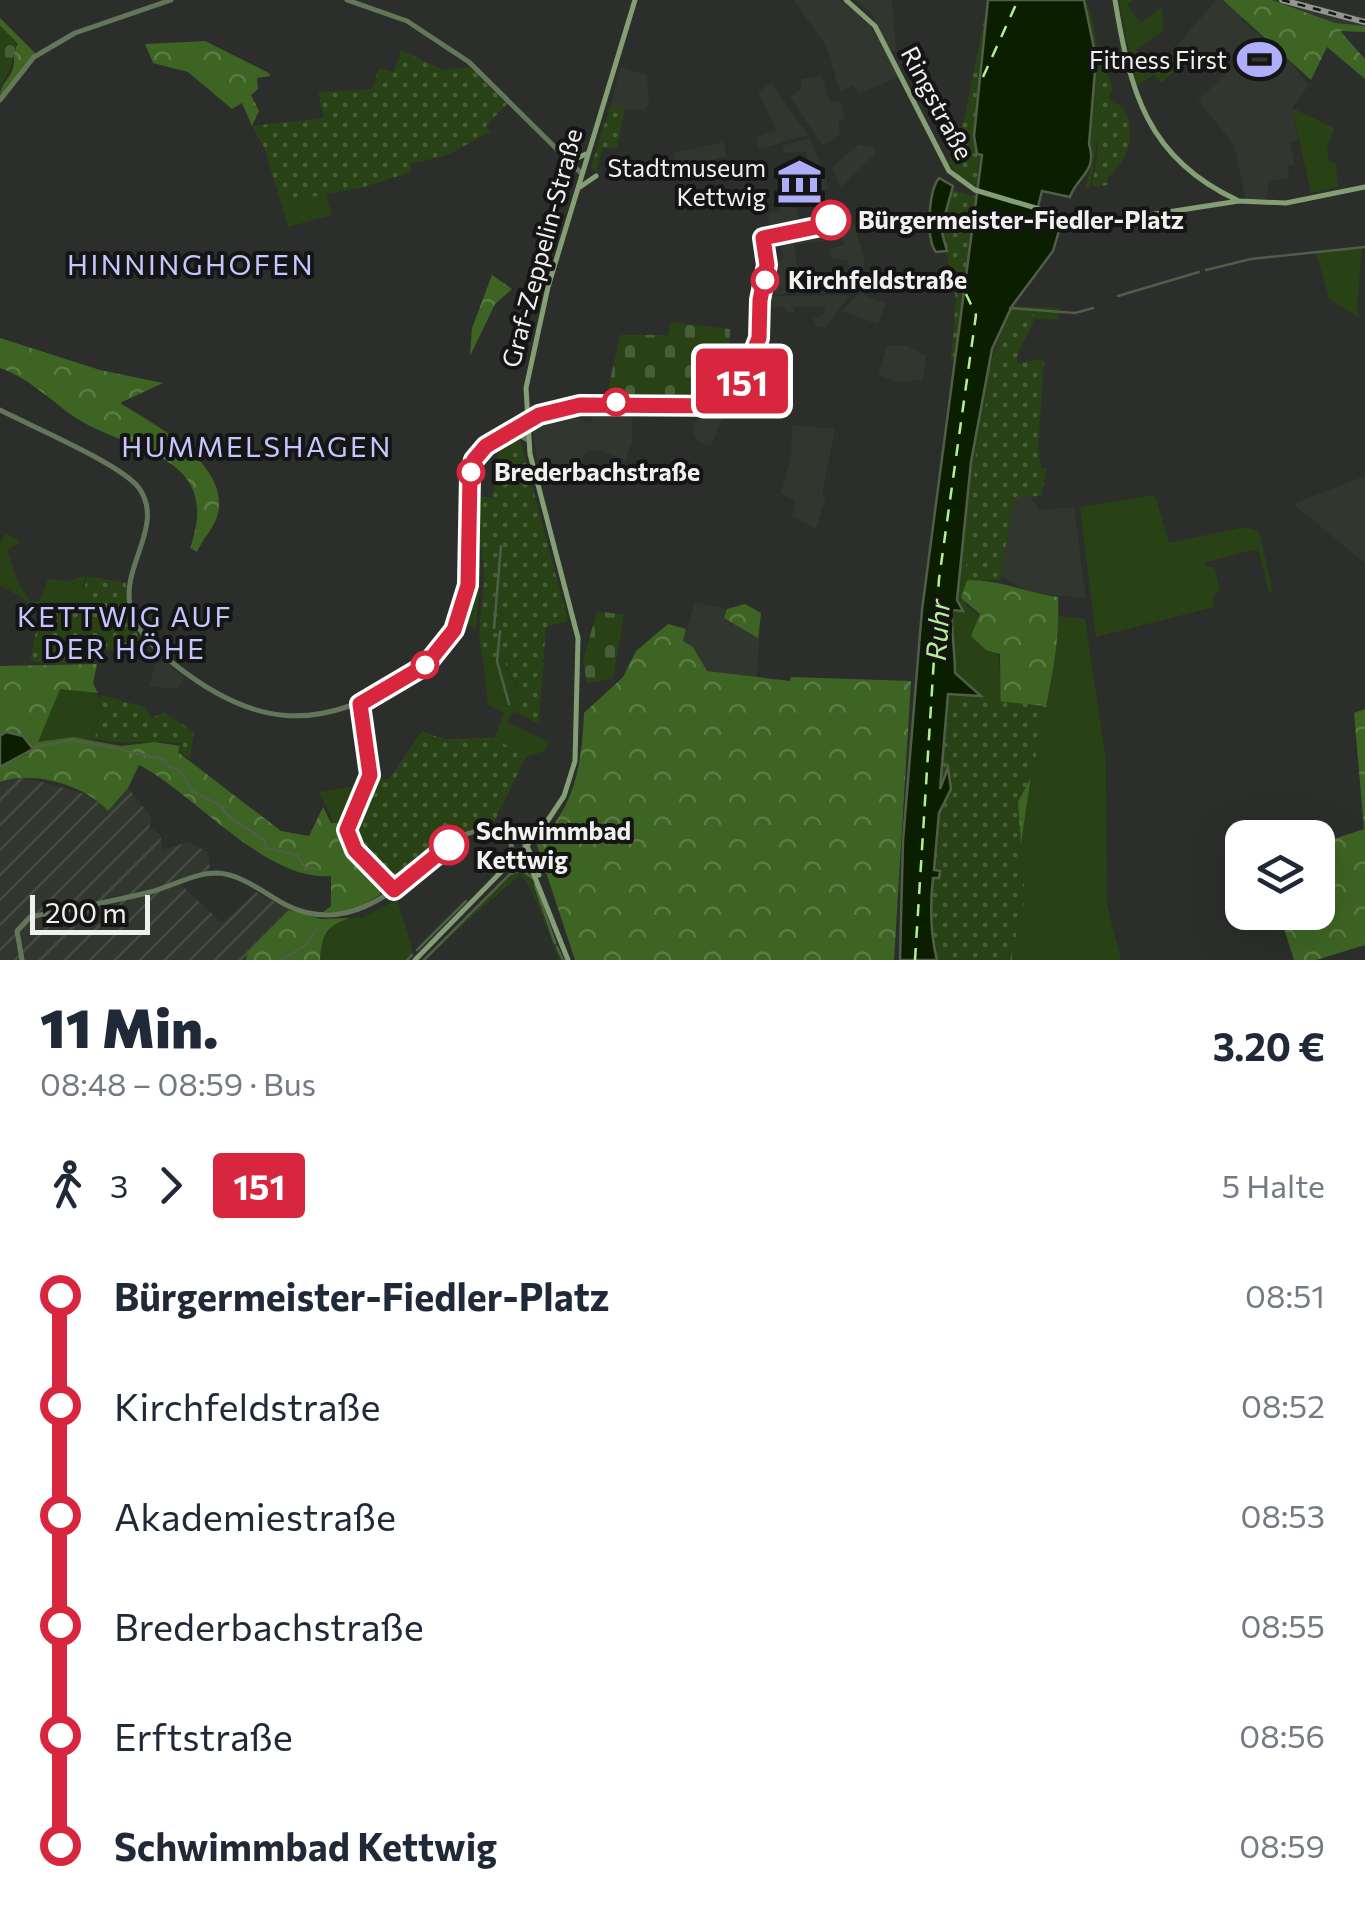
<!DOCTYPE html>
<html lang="de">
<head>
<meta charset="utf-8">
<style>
	:root { --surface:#fff; --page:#f2f2f3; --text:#1f2937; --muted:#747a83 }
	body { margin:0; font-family:Commissioner,sans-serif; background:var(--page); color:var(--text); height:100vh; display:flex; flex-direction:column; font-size:38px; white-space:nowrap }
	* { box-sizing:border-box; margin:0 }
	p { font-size:32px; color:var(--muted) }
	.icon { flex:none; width:55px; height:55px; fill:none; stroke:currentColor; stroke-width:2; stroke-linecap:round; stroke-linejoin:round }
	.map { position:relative; height:960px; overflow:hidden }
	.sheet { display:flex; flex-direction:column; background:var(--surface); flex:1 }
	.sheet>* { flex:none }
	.badge { padding:0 20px; border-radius:8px; font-size:35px; line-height:65px }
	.tools { position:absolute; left:1225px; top:820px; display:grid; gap:20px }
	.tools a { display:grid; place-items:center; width:110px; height:110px; border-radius:20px; background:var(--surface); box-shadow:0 10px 40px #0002; font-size:50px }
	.scale { position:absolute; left:30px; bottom:25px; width:120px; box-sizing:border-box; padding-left:10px; border:5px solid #f0f1ef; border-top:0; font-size:28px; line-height:35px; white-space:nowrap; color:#f0f1ef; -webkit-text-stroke:8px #141514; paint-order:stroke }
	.map>.badge { position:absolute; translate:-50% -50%; box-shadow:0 0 0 5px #fff }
	.legs { display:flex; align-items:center; gap:15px; height:110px; padding:0 40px; font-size:32px }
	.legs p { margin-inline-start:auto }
	.head { display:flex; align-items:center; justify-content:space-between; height:170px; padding:0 40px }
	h1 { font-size:55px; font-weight:800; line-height:75px }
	ul { padding:0 40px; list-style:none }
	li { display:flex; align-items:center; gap:35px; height:110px; font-size:38px }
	li i { display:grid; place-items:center; width:15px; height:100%; margin:0 12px; background:currentColor }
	li i::after { content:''; width:25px; height:25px; margin:-12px; border:8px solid; border-radius:50%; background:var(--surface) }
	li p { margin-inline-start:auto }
	li:first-child i { background:linear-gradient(#0000 50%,currentColor 0) }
	li:last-child i { background:linear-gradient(currentColor 50%,#0000 0) }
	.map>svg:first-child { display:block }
	.built { fill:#31372e; fill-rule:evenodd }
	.industrial { fill:url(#industrial-furrows) }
	.grass { fill:#284216 }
	.forest { fill:url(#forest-crowns) }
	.cemetery { fill:url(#cemetery-stones) }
	.park { fill:url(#park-dots) }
	.water { fill:#0b1f00; stroke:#505e48; stroke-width:2.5 }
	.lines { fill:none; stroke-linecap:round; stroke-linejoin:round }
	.stream { stroke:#505e48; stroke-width:2.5 }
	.ferry { stroke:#b5ef93; stroke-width:2.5; stroke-dasharray:12 10; stroke-linecap:butt }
	.tertiary { stroke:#64765a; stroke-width:5 }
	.secondary { stroke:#839f73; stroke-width:5 }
	.rail-casing { stroke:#939592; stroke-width:6 }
	.rail { stroke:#141514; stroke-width:2.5; stroke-dasharray:8; stroke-linecap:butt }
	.line-1-casing { stroke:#fff; stroke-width:22 }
	.line-1 { stroke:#d7263d; stroke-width:15 }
	.stop-1-dot { fill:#fff; stroke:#d7263d; stroke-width:5 }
	.labels { text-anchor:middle; stroke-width:8; stroke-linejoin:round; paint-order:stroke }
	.poi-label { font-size:25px; fill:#f0f1ef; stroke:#141514; text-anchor:end }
	.street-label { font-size:25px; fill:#f0f1ef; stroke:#141514 }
	.stop-label { font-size:25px; font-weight:bold; fill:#f0f1ef; stroke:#141514; text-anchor:start }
	.neighbourhood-label { font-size:28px; letter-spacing:2.5px; fill:#c5c5ff; stroke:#141514 }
	.water-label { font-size:28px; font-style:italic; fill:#b5ef93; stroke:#141514 }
</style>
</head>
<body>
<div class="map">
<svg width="1365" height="960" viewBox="0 0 1365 960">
	<defs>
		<pattern id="industrial-furrows" width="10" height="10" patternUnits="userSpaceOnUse" patternTransform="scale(2.5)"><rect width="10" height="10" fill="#31372e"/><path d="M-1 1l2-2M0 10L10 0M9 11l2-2" fill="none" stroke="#454b42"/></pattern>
		<pattern id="forest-crowns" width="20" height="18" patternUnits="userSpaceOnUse" patternTransform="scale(2.5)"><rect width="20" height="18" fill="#3e6423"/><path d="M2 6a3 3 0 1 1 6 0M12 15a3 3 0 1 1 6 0" fill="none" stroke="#5a7b43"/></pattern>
		<pattern id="cemetery-stones" width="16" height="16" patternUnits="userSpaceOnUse" patternTransform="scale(2.5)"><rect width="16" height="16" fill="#284216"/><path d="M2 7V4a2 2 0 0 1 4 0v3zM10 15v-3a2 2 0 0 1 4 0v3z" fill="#485e38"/></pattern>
		<pattern id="park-dots" width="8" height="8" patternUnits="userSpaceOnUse" patternTransform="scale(2.5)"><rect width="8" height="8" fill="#284216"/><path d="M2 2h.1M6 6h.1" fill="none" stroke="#485e38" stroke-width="1.8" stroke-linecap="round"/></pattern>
	</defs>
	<rect width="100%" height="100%" fill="#2b2e2a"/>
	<path class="built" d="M794,0H838L853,7L866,18L899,77L858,94L853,86L840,91L826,46Z
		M855,0H892L896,50L890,53L871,13Z
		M1216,0H1223L1243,16L1241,20L1286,56L1309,85L1292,108L1298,140L1290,142L1295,164L1287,166L1290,178L1269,182L1266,202L1246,200L1234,145L1198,100L1231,69L1234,71L1230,55H1218L1199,72L1176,47Z
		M1272,0H1294L1365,17V26L1335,23Z
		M621,67L647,75L649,103L644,111L610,107Z
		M822,76L830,102L840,101L845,120L839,121L840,134L823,146L790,97L800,90L802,79Z
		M771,83L808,135L759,149L756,137L776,130L758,92Z
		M810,138L829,188L808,193L806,187L818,183L814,170L807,171V152L784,153L782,146Z
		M723,142L727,156L678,169L674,153Z
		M859,144L875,148L876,153L840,188L832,167Z
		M792,185L800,228L772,234L767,214L780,210V188Z
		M854,224L865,260L862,279L854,292L770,294L769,276L777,275L771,274V263L783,260L779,239ZM843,238L844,245L830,249L832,259L849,261V280H785L786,274H798L794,245Z
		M868,269L874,270L871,287L863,295L886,303L878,324L841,311L860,293Z
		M763,296L844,295L849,296L825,328L816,326L813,318L822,315L826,307H794V313L786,312L785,307L763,308Z
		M887,346H907L926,356L923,380L899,382L878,375Z
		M632,405V440L626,460L600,451H588L576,468L537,460L533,431L538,425L579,409L581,420L591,423L593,416L588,407Z
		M699,408L726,410L711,446L699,442L693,432Z
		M792,425L835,429L822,494L826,497L816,529L792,517L795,501L781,493L791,457Z
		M1365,476V563L1293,504Z
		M1014,496H1030L1039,510L1074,507L1086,598L1034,594L1000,576Z
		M695,602L727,609L745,604L761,613L757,678L706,671L693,647L683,641Z
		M164,661L185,679L177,689L149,686L155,664Z"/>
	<path class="industrial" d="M17,775L96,797L108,811L128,788L152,818L149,828L160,834L163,850L188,842L208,852L210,870L177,881L222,923L256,892L289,910L249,952L246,960H0V782Z"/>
	<path class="grass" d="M1084,0C1106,25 1100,156 1089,189L1085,188L1093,158L1089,144L1096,58Z
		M1119,0H1133L1127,5L1141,23L1162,7L1164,30L1136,50L1149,69L1176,49L1187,60L1161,83L1154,75L1136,86Z
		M1292,108L1334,128L1327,148L1329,162L1336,163L1338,187L1311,193Z
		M326,194L332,215L288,227L281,203Z
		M1362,248L1357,308L1360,318L1329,299L1316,252Z
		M1012,306L1060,308L1058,319H1034V315L1016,326L1009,322L1001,338C994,376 982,414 976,453C970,495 975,534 965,576L1000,580H967L966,606C1010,630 999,692 1001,734L940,790L948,693L981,695L955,673L952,610L963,606L957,600C964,503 971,395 1012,306Z
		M1155,495L1169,543L1243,527L1259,531L1273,592L1269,593L1258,549L1205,562V567H1214L1220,590L1213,597L1214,607L1096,637L1080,507Z
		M471,525L481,566L476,628L461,622L471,581Z
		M6,533L21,542L7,550L18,583L31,602L40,601L48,579L70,581L85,575L82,607L51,603L40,609L0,585V544Z
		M1058,616L1085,619L1106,761L1107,905L1121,960H1012C1013,899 1020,836 1032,776C1042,721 1058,672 1058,616Z
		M503,655C508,687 532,686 507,722L549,742L544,751L526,757L494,738L504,713L488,705L483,659Z
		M60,689L94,692L100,698L95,739L38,742L36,738Z
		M356,786L338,824H334L319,792Z
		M521,869L534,878L563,960H559C552,943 532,882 520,875L423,960L509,874Z
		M397,899L413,952L404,960H320V946L334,923L360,916L361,919Z"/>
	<path class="forest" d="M1223,0H1272L1335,23L1365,26V32L1340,31L1365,59V79L1327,47L1311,80Z
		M0,18L36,54L0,98C0,83 9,81 13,68C16,58 11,54 18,44L0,26Z
		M205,41L269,73L270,76L257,78L258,89L251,95L259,111L252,126L242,103L232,109L188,72L153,63L145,44Z
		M492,275L512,289L495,304L470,356L472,328Z
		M0,338L100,370L163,383L120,403C155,425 233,465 217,517C213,529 202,540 197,552L190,548C225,450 124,453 70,414C50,399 25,376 0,368Z
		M967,580C1002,580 1024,592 1058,597C1061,661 1042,716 1031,778C1021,838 1013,899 1012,960H986L1001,735L1000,654L986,650L971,636L980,614L961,598Z
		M745,604L761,613L758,638L724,618L727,609Z
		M668,624L686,629L683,641L693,647L707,671L790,681L791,677L911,681L894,960H575L537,845C575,806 582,765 584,713L623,677L636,651Z
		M97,664L93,683L98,693L60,689L38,742L73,737L121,746L154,742L181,746L179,753L281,831L309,836L323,807L331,823H338L356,786L390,779L422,732L446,740L494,738L526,757L354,843L353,852L381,881L380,895L352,911L322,913L331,906V876C266,882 194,793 139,765L128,788L108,811C86,785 31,770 0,782V767L28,754L6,732L0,736V666Z
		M1365,709V945L1316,960H1294L1279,913L1318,912V844L1364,829L1354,713Z
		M289,910L321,919L351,918C327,924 321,936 320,960H246L248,952Z"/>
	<path class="cemetery" d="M0,26L18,44C13,51 14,68 0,86Z
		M671,322L730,329L728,370H713L709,401L606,398L620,335H668Z
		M597,611L624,615L613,679L587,683L583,661Z"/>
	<path class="park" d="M988,0L974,136L979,154L977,186L960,177L948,162L965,116Z
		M1099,47L1113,90L1109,97C1117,109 1118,99 1125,111C1137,137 1127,162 1107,178L1108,185L1096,187L1092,185L1097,156Z
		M401,50L443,70L470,67L507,104L486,126L491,132L447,155L410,164L411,172L364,187L281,203L264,147L252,126L324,118L318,92L372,89L379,68L394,72Z
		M610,107H625L617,149L603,147L596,172L591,167Z
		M952,190L978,197L957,361L951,360L956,298L941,229Z
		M1034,314C1034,333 1017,344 1017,363L1044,359L1038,448L1041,469L1047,468L1041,496L1014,497L1000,580L964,577C975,534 970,495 976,453C982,414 994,376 1001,338L1009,322L1017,326Z
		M520,440L568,621L546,627L539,724L514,711C527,687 507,677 503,655L483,659C473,626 488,594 483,561C480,538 471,520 473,496L493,498L499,446Z
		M87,576L126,583L129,615L143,646L116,653L103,648L96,660L56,664L30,661L36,632L45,628L40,609L51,603L81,607Z
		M101,695L144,707L152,718L164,712L194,732L190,758L178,753L180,743C151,739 124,746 95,739Z
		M931,695L1047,706L1031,778L1018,802L1025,899L1010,960H925Z
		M422,732L446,740L494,738L526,757L493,824L459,833L392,882L357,847L351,827L372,781L390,779Z"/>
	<path class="water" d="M988,0H1084L1096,58L1089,144C1098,172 1077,176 1070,197L1042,191L1035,218L1038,214L1062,221L1053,251L1012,306L992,349L971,462L957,600L963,611L952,610C951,633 955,650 955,673L981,696L948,694L940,789L948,768L951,789L939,813L934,870L940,871L939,878H933C930,906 930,933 937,960H900L903,841L922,610L982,155L977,154L974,136Z
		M939,178L953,186L941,229L947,251L936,252C926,240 928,192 939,178Z
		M6,732L23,736L33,749L0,767V736Z"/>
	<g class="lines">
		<path class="stream" d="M1206,270L1251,259L1365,247
			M1118,296L1199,272
			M1010,308L1075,313L1093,308
			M494,628L501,546
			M500,631L497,661L509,704
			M34,747L71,740L115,748
			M120,750L164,759L169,767L180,770L192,791L220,805L228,816L265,841L266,848L297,855L305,868H315
			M535,885L555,943
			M557,947L563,960
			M417,950L466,901
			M281,960L306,945L316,930
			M407,960L412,955
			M424,960L510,874L521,870L533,878"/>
		<path class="ferry" d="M983,77L1018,0
			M915,960L939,579L976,315L966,294"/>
		<path class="tertiary" d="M347,0L407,21L469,62L581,173
			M0,100L34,57L75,33L171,0
			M0,410C31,426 121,464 139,488C165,525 122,565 130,605C135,631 154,648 174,664C253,727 317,733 403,680C476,636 467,582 469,507C469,490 468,470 477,456C486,441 511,429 526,421
			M514,432L528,440
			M360,704L370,775L348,833L355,850L394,890
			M509,834L514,860
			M22,960L17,931L30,917C70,909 111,902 150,892C173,886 194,873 217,873C242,874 265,894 286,905C356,940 409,876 459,837C484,826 508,826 527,846"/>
		<path class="secondary" d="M846,0L875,26L949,171L975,190L1076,220L1103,222L1239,201L1286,203L1365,187
			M1115,0C1130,90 1146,158 1237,200
			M567,163L586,154
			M580,187L596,176
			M527,846L539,875
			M524,850L568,960
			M512,865L534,870
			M415,960L540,832L564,796L575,761L578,638L530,454L526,388L548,287L635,0"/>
		<defs>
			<path id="rail" d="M1282,0L1365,22"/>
		</defs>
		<use href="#rail" class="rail-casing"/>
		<use href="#rail" class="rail"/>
	</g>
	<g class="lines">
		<defs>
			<path id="line-1" d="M449,845L394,890L355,850L347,830L370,775L360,704L426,665L454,630L468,585L470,476L474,460L486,446L539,415L580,405L732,406L759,338L760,300L767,265L763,238L821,226L831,220"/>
		</defs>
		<use href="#line-1" class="line-1-casing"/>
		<use href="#line-1" class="line-1"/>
	</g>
	<defs>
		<symbol id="stadium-bare" viewBox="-9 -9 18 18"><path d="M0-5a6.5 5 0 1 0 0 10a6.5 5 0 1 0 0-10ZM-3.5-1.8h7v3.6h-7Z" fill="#afaefa" stroke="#141514" stroke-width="2.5" paint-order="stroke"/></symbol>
		<symbol id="museum-bare" viewBox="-9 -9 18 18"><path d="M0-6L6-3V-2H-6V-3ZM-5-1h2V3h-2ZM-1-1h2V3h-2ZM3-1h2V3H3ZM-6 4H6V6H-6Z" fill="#afaefa" stroke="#141514" stroke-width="2.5" paint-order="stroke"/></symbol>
	</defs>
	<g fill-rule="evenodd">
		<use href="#stadium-bare" x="1228" y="28" width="63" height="63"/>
		<use href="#museum-bare" x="768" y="150" width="63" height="63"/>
	</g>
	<g class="stop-1-dot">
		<circle cx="831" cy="220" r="18"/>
		<circle cx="765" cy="280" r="12"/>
		<circle cx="616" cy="402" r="12"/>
		<circle cx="471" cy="472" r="12"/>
		<circle cx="425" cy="665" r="12"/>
		<circle cx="449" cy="845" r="18"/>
	</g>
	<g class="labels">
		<g class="poi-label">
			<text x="1227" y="69">Fitness First</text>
			<text x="766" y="177">Stadtmuseum<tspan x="766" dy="29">Kettwig</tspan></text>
		</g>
		<g class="street-label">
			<text transform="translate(937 103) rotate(62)" y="9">Ringstraße</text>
			<text transform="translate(542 248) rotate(-75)" y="9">Graf-Zeppelin-Straße</text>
		</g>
		<g class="stop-label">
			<text x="858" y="229">Bürgermeister-Fiedler-Platz</text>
			<text x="788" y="289">Kirchfeldstraße</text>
			<text x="494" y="481">Brederbachstraße</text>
			<text x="476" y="840">Schwimmbad<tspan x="476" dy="29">Kettwig</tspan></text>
		</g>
		<g class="neighbourhood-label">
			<text x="191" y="275">HINNINGHOFEN</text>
			<text x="257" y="457">HUMMELSHAGEN</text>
			<text x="125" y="627">KETTWIG AUF<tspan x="125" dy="32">DER HÖHE</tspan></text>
		</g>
		<g class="water-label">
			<text transform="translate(938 630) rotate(-86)" y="10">Ruhr</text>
		</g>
	</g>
</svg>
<div class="tools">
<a><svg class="icon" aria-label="layers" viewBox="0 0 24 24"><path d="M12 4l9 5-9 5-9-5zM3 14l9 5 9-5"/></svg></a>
</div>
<div class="scale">200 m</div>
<b class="badge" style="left:742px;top:381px;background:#d7263d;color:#fff">151</b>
</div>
<section class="sheet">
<div class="head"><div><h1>11 Min.</h1><p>08:48 – 08:59 · Bus</p></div><b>3.20 €</b></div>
<div class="legs"><svg class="icon" aria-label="walk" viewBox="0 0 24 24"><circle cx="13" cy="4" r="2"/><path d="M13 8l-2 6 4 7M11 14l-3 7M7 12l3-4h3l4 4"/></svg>3<svg class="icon" aria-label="forward" viewBox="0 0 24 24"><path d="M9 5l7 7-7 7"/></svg><b class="badge" style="background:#d7263d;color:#fff">151</b><p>5 Halte</p></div>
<ul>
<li><i style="color:#d7263d"></i><b>Bürgermeister-Fiedler-Platz</b><p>08:51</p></li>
<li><i style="color:#d7263d"></i><span>Kirchfeldstraße</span><p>08:52</p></li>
<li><i style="color:#d7263d"></i><span>Akademiestraße</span><p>08:53</p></li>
<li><i style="color:#d7263d"></i><span>Brederbachstraße</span><p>08:55</p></li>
<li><i style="color:#d7263d"></i><span>Erftstraße</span><p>08:56</p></li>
<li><i style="color:#d7263d"></i><b>Schwimmbad Kettwig</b><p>08:59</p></li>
</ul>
</section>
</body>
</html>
